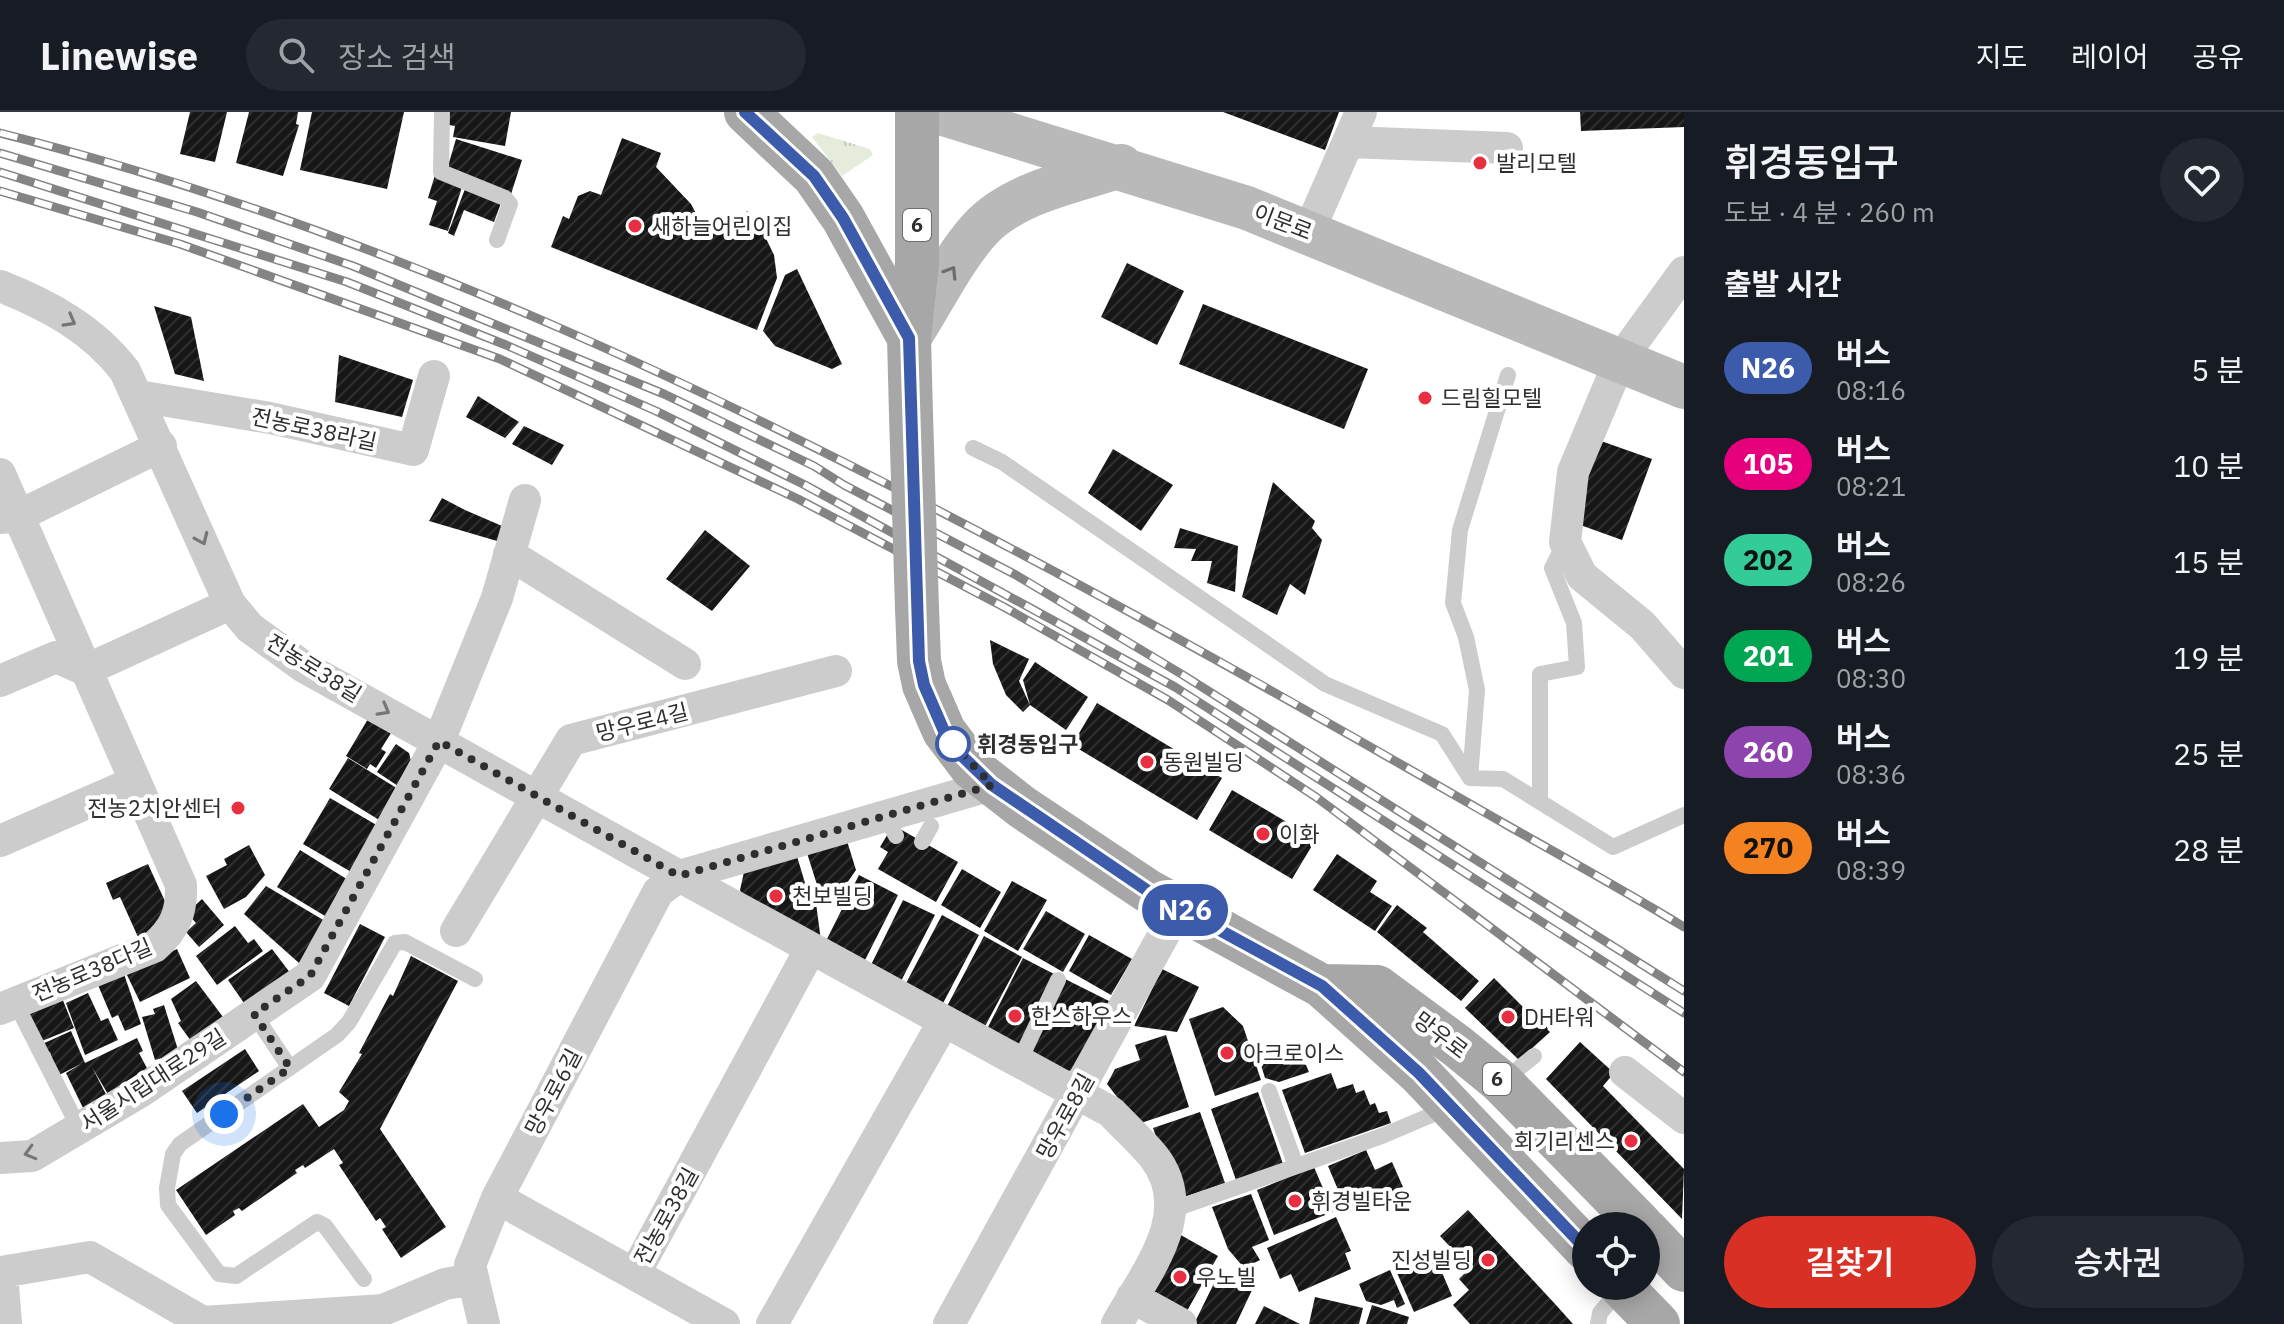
<!DOCTYPE html>
<html lang="ko">
<head>
<meta charset="utf-8">
<style>
	:root { --surface:#171b24; --page:#242831; --text:#f1f3f6; --muted:#9ea1a6; --line:#363941; --accent:#d93025 }
	body { margin:0; font-family:"IBM Plex Sans","Noto Sans KR",sans-serif; background:var(--page); color:var(--text); height:100vh; display:flex; flex-direction:column; font-size:30px; white-space:nowrap }
	* { box-sizing:border-box; margin:0 }
	p { font-size:26px; color:var(--muted) }
	.icon { flex:none; width:44px; height:44px; fill:none; stroke:currentColor; stroke-width:2; stroke-linecap:round; stroke-linejoin:round }
	.map { position:relative; flex:1; overflow:hidden }
	.side { display:flex; flex-direction:column; background:var(--surface); width:600px }
	.side>* { flex:none }
	.badge { padding:0 16px; border-radius:26px; font-size:28px; line-height:52px }
	.buttons { position:absolute; left:1572px; top:1100px; display:grid; gap:16px }
	.buttons a { display:grid; place-items:center; width:88px; height:88px; border-radius:50%; background:var(--surface); box-shadow:0 4px 20px #0003; font-size:40px }
	.you { position:absolute; width:40px; height:40px; margin:-20px; border:6px solid #fff; border-radius:50%; background:#1a73e8; box-shadow:0 0 0 12px #1a73e833 }
	.map>.badge { position:absolute; translate:-50% -50%; box-shadow:0 0 0 4px #fff }
	h2 { padding:0 40px; font-size:30px; line-height:72px }
	.round { display:grid; place-items:center; flex:none; width:84px; height:84px; border-radius:42px; background:var(--page) }
	.head { display:flex; align-items:center; justify-content:space-between; height:136px; padding:0 40px }
	h1 { font-size:38px; font-weight:600; line-height:60px }
	.cta { display:flex; gap:16px; margin-top:auto; padding:16px 40px }
	.cta a { flex:1; height:92px; border-radius:48px; background:var(--accent); color:#fff; font-size:32px; font-weight:600; line-height:92px; text-align:center }
	.cta a+a { background:var(--page); color:var(--text) }
	ul { padding:0; list-style:none }
	li { display:flex; align-items:center; gap:24px; height:96px; padding:0 40px }
	li div { flex:1 }
	li b { display:block; font-size:30px }
	li em { font-style:normal }
	li .badge { min-width:88px; font-weight:700; text-align:center }
	header { display:flex; align-items:center; gap:48px; box-sizing:border-box; height:112px; padding:0 40px; background:var(--surface); border-bottom:2px solid var(--line) }
	header strong { font-size:38px }
	nav { display:flex; gap:44px; margin-inline-start:auto; font-size:28px }
	.search { width:560px; height:72px; background:var(--page); display:flex; align-items:center; gap:20px; box-sizing:border-box; padding:0 28px; border-radius:44px; color:var(--muted); font-size:30px }
	main { display:flex; flex:1; min-height:0 }
	.map>svg:first-child { display:block }
	.grass { fill:url(#grass-tufts) }
	.building { fill:url(#building-hatch) }
	.lines { fill:none; stroke-linecap:round; stroke-linejoin:round }
	.lane { stroke:#ccc; stroke-width:16 }
	.street { stroke:#ccc; stroke-width:32 }
	.secondary { stroke:#b9b9b9; stroke-width:44 }
	.primary { stroke:#a7a7a7; stroke-width:44 }
	.rail-casing { stroke:#848484; stroke-width:9 }
	.rail { stroke:#fff; stroke-width:6; stroke-dasharray:18; stroke-linecap:butt }
	.primary-bridge { stroke:#a7a7a7; stroke-width:44 }
	.oneway { stroke:#6d6d6d }
	.oneway2 { stroke:#767676 }
	.line-casing { stroke:#fff; stroke-width:18 }
	.line { stroke:#3d5bab; stroke-width:12 }
	.walk { stroke:#2f2f2f; stroke-width:8; stroke-dasharray:0 14.4 }
	.poi-dot { fill:#e82f41; stroke:#fff; stroke-width:3 }
	.stop-dot { fill:#fff; stroke:#3d5bab; stroke-width:4 }
	.labels { text-anchor:middle; stroke-width:8; stroke-linejoin:round; paint-order:stroke }
	.shield { fill:#fff; stroke:#6d6d6d; stroke-width:2 }
	.shield-label { font-size:20px; font-weight:bold; fill:#2f2f2f }
	.poi-label { font-size:22px; fill:#2f2f2f; stroke:#fff; text-anchor:start }
	.street-label { font-size:22px; fill:#2f2f2f; stroke:#fff }
	.stop-label { font-size:22px; font-weight:bold; fill:#2f2f2f; stroke:#fff; text-anchor:start }
</style>
</head>
<body>
<header>
<strong>Linewise</strong>
<div class="search"><svg class="icon" aria-label="search" viewBox="0 0 24 24"><circle cx="10" cy="10" r="6"/><path d="M15 15l6 6"/></svg>장소 검색</div>
<nav><a>지도</a><a>레이어</a><a>공유</a></nav>
</header>
<main>
<div class="map">
<svg width="1684" height="1212" viewBox="0 0 1684 1212">
	<defs>
		<pattern id="grass-tufts" width="24" height="20" patternUnits="userSpaceOnUse" patternTransform="scale(2)"><rect width="24" height="20" fill="#e5ecdc"/><path d="M3 7l-1-3M5 7V3M7 7l1-3M15 17l-1-3M17 17v-4M19 17l1-3" fill="none" stroke="#c5cbbd"/></pattern>
		<pattern id="building-hatch" width="6" height="6" patternUnits="userSpaceOnUse" patternTransform="scale(2)"><rect width="6" height="6" fill="#161616"/><path d="M-1 1l2-2M0 6l6-6M5 7l2-2" fill="none" stroke="#303030"/></pattern>
	</defs>
	<rect width="100%" height="100%" fill="#fff"/>
	<path class="grass" d="M818,21L870,37L873,43L842,64L812,25Z"/>
	<path class="building" d="M190,0H227L215,50L180,42Z
		M249,0H298L296,12L299,13L283,64L236,51Z
		M312,0H404L387,77L300,58Z
		M447,0H511L505,34L453,25L455,14L449,13Z
		M1223,0H1339L1325,38Z
		M1580,0H1684V15L1581,19Z
		M622,26L661,41L656,55L691,92L700,109L701,124L705,125L710,112L737,123L747,99L759,112L774,143L777,166L757,218L551,135L563,104L569,107L578,84L590,79L601,83Z
		M456,27L522,48L511,82L446,61Z
		M435,63L463,72L448,119L429,113L437,89L428,86Z
		M465,77L501,91L494,110L464,98L454,124L448,121Z
		M1127,151L1184,179L1157,233L1101,205Z
		M797,157L842,252L832,257L775,234L763,219L785,163Z
		M1203,192L1368,257L1344,317L1179,252Z
		M154,194L191,205L204,269L175,262Z
		M339,243L413,268L402,305L335,290Z
		M478,284L519,310L505,326L466,305Z
		M524,314L564,333L552,353L512,332Z
		M1601,329L1652,347L1622,428L1572,410Z
		M1113,337L1173,373L1141,419L1088,381Z
		M1273,370L1315,409L1312,416L1322,428L1305,483L1290,472L1277,503L1242,485Z
		M442,386L465,398L509,417L497,429L429,409Z
		M1180,416L1238,434L1235,480L1207,471L1212,449H1191L1196,437L1174,436Z
		M705,418L750,454L712,499L666,467Z
		M990,528L1029,547L1019,569L1030,593L1023,600L1006,583L993,552Z
		M1035,550L1088,585L1066,618L1030,593L1023,568Z
		M1097,591L1222,666L1197,708L1072,633Z
		M368,607L391,621L381,637L386,640L376,656L370,652L367,657L346,644Z
		M396,632L409,641L412,653L398,674L377,660Z
		M348,646L403,680L384,711L329,677Z
		M1232,678L1316,727L1292,767L1209,718Z
		M330,686L380,715L353,761L303,732Z
		M900,717L958,750L936,790L878,757L888,740L880,735L889,720Z
		M847,729L856,758L838,784L840,791L824,795L807,741Z
		M249,733L265,763L246,785L224,797L206,764L227,753L224,747Z
		M300,738L353,771L330,807L277,775Z
		M796,741L811,791H816L821,829L744,787L740,778L744,760Z
		M1337,742L1377,769L1370,780L1392,794L1375,819L1313,778Z
		M148,752L174,809L138,825L120,785L113,788L106,771Z
		M962,757L1001,780L980,816L941,793Z
		M859,763L898,783L864,850L825,831Z
		M1012,769L1047,788L1018,839L984,819Z
		M266,774L325,809L314,832L299,851L244,802Z
		M202,787L224,813L199,835L186,820L196,811L187,801Z
		M903,788L935,803L900,871L870,855Z
		M1397,793L1427,816L1423,820L1479,869L1461,889L1377,820Z
		M1046,799L1085,822L1063,860L1023,837Z
		M942,803L979,823L941,895L904,875Z
		M360,812L385,825L349,894L324,881Z
		M235,814L248,831L254,827L263,839L217,873L196,844Z
		M1089,823L1132,847L1111,883L1069,859Z
		M984,824L1022,845L982,920L944,900Z
		M177,837L190,866L140,890L126,861Z
		M272,837L291,862L246,894L228,868Z
		M411,844L458,869L380,1017L446,1115L401,1146L382,1117L386,1115L380,1106L376,1109L339,1053L343,1051L334,1037L305,1056L303,1053L295,1058L297,1061L242,1099L239,1096L233,1099L235,1103L206,1123L176,1078L303,992L319,1015L344,998L349,989L339,980L362,942L359,941L390,882L393,884Z
		M1023,846L1056,863L1017,940L984,923Z
		M1162,857L1199,875L1177,920L1134,914Z
		M124,862L141,912L125,919L118,903L112,906L98,873Z
		M1494,866L1529,901L1533,896L1551,914L1547,917L1550,920L1519,948L1465,896Z
		M1065,867L1109,889L1077,956L1059,963L1026,945Z
		M196,869L223,905L191,929L178,911L181,909L171,887Z
		M88,881L101,909L108,906L118,928L85,943L66,891Z
		M62,886L74,916L37,931L23,897Z
		M164,893L179,941L155,948L142,905L155,902L153,897Z
		M1223,895L1243,914L1261,968L1215,984L1189,907Z
		M71,919L85,951L137,926L143,939L139,941L149,960L109,984L92,955L111,992L84,998L66,961L81,952L57,964L50,940L44,942L40,933Z
		M1166,923L1189,995L1138,1012L1107,972L1115,957L1140,948L1135,933Z
		M1580,930L1614,961L1603,974L1684,1057L1682,1107L1546,967Z
		M245,937L259,959L197,1001L182,979Z
		M1263,938L1306,953L1309,960L1279,970L1265,966L1257,940Z
		M1331,961L1337,977L1353,972L1356,981L1364,978L1370,993L1375,991L1379,1001L1387,999L1391,1011L1305,1041L1282,978Z
		M1258,980L1283,1052L1236,1068L1211,997Z
		M1200,1000L1225,1071L1178,1087L1153,1016Z
		M1366,1038L1375,1058L1392,1050L1403,1075L1347,1099L1328,1054Z
		M1314,1055L1333,1100L1274,1123L1257,1078Z
		M1251,1082L1269,1128L1252,1135L1260,1148L1244,1156L1228,1137L1212,1095Z
		M1468,1098L1556,1193L1573,1212H1470L1453,1193L1469,1178L1459,1167L1470,1156L1440,1124Z
		M1336,1105L1351,1139L1345,1141L1351,1157L1299,1180L1291,1162L1280,1167L1267,1136Z
		M1179,1122L1218,1144L1183,1206L1153,1189L1149,1173Z
		M1432,1137L1452,1184L1414,1200L1394,1154Z
		M1390,1158L1405,1192L1397,1196L1394,1188L1381,1193L1366,1189L1359,1172Z
		M1220,1159L1253,1176L1236,1212H1194Z
		M1315,1185L1363,1196L1359,1212H1309Z
		M1372,1193L1409,1205L1407,1212H1366Z
		M1264,1194L1300,1212H1255Z"/>
	<g class="lines">
		<path class="lane" d="M442,0L441,60L505,86L510,92L497,128
			M973,336L1002,350L1325,572L1442,622L1470,666L1503,667L1613,735L1684,703
			M1470,666L1477,578L1466,525L1453,491L1460,418L1508,263
			M1540,690V562L1577,555L1574,511L1552,456L1565,430
			M886,705L896,724
			M922,730L931,714
			M15,890L79,1016
			M254,902L290,956
			M1019,950L1058,868
			M1503,969L1534,944
			M1269,979L1296,1054
			M1172,1098L1382,1024L1448,996
			M364,1167L325,1114L317,1110L236,1164L219,1162L168,1093L167,1076L173,1042L180,1032L337,923L349,910L395,831L405,830L475,867
			M1598,1212L1600,1201L1621,1176"/>
		<path class="street" d="M1348,30L1507,36
			M1309,119L1361,0
			M1684,160L1620,248L1573,360L1565,430L1582,464L1642,513L1684,561
			M0,174C48,193 93,217 125,259L230,492L250,516L304,555L679,764L992,673
			M138,284L270,306L413,338L434,264
			M0,362L181,773C182,800 175,817 154,835L0,897
			M0,406L18,404L161,334
			M509,442L685,552
			M0,569L56,545L86,558L230,492
			M0,729L135,670
			M456,819L571,628L836,559
			M1625,960L1684,1006
			M0,1046L32,1044L140,980L310,864L439,629L497,486L525,388
			M497,1086L724,1212
			M635,1161L811,836
			M1132,1185L1181,1212
			M6,1212L2,1160L90,1145L203,1210L383,1198L445,1172L472,1167
			M484,1212L470,1153L497,1086L658,780L679,764L1111,1000C1125,1015 1141,1029 1154,1045C1197,1101 1145,1161 1117,1212
			M772,1212L944,909
			M949,1212L1179,795"/>
		<path class="secondary" d="M937,0L1247,96L1684,275
			M909,226C932,191 952,148 980,117C1014,80 1076,69 1121,54"/>
		<path class="primary" d="M746,0L814,64L843,106L909,226
			M911,303L909,226L917,151V0
			M917,496L919,549L924,573L944,619L972,656L1022,695L1148,779L1322,874L1419,961L1586,1137
			M1322,874L1377,875L1457,934L1501,970L1642,1114
			M1646,1118L1684,1158
			M1621,1174L1658,1212"/>
		<defs>
			<path id="rail" d="M0,21C387,118 746,293 1096,482C1234,556 1369,634 1505,712C1565,746 1625,779 1684,815
				M0,41L197,100L353,154L664,282L814,354L844,373L1016,463L1183,563L1684,879
				M0,60L347,170L506,233L656,299L805,373L1175,575L1684,901
				M0,79L180,132L500,247L798,387L1004,495L1168,588L1316,685L1684,960"/>
		</defs>
		<use href="#rail" class="rail-casing"/>
		<use href="#rail" class="rail"/>
		<path class="primary-bridge" d="M911,303L917,496"/>
	</g>
	<defs><path id="oneway-chevron" d="M-2-3.5L2.5 0L-2 3.5" fill="none" stroke-width="1.6" stroke-linecap="round" stroke-linejoin="round" transform="scale(2)"/></defs>
	<use class="oneway" href="#oneway-chevron" transform="translate(951 160) rotate(-58)"/>
	<g class="oneway2">
		<use href="#oneway-chevron" transform="translate(70 209) rotate(29)"/>
		<use href="#oneway-chevron" transform="translate(202 427) rotate(66)"/>
		<use href="#oneway-chevron" transform="translate(384 598) rotate(29)"/>
		<use href="#oneway-chevron" transform="translate(30 1041) rotate(164)"/>
	</g>
	<g class="lines">
		<defs>
			<path id="line" d="M745,0L814,64L843,106L909,226L919,549L924,573L944,619L959,641L992,673L1148,779L1322,874L1419,961L1586,1137"/>
		</defs>
		<use href="#line" class="line-casing"/>
		<use href="#line" class="line"/>
		<path class="walk" d="M224,1002L290,956L254,902L310,864L439,629L679,764L992,673L953,632"/>
	</g>
	<g class="poi-dot">
		<circle cx="1480" cy="51" r="8"/>
		<circle cx="635" cy="114" r="8"/>
		<circle cx="1425" cy="286" r="8"/>
		<circle cx="1147" cy="650" r="8"/>
		<circle cx="238" cy="696" r="8"/>
		<circle cx="1263" cy="722" r="8"/>
		<circle cx="776" cy="784" r="8"/>
		<circle cx="1015" cy="904" r="8"/>
		<circle cx="1508" cy="905" r="8"/>
		<circle cx="1227" cy="941" r="8"/>
		<circle cx="1631" cy="1029" r="8"/>
		<circle cx="1295" cy="1089" r="8"/>
		<circle cx="1488" cy="1148" r="8"/>
		<circle cx="1180" cy="1165" r="8"/>
	</g>
	<circle class="stop-dot" cx="953" cy="632" r="16"/>
	<g class="labels">
		<g class="shield">
			<rect x="903" y="97" width="28" height="32" rx="6"/>
			<rect x="1483" y="951" width="28" height="32" rx="6"/>
		</g>
		<g class="shield-label">
			<text x="917" y="120">6</text>
			<text x="1497" y="974">6</text>
		</g>
		<g class="poi-label">
			<text x="1496" y="59">발리모텔</text>
			<text x="651" y="122">새하늘어린이집</text>
			<text x="1441" y="294">드림힐모텔</text>
			<text x="1163" y="658">동원빌딩</text>
			<text x="222" y="704" text-anchor="end">전농2치안센터</text>
			<text x="1279" y="730">이화</text>
			<text x="792" y="792">천보빌딩</text>
			<text x="1031" y="912">한스하우스</text>
			<text x="1524" y="913">DH타워</text>
			<text x="1243" y="949">아크로이스</text>
			<text x="1615" y="1037" text-anchor="end">회기리센스</text>
			<text x="1311" y="1097">휘경빌타운</text>
			<text x="1472" y="1156" text-anchor="end">진성빌딩</text>
			<text x="1196" y="1173">우노빌</text>
		</g>
		<g class="street-label">
			<text transform="translate(1283 110) rotate(21)" y="8">이문로</text>
			<text transform="translate(314 317) rotate(12)" y="8">전농로38라길</text>
			<text transform="translate(314 556) rotate(32)" y="8">전농로38길</text>
			<text transform="translate(642 610) rotate(-14)" y="8">망우로4길</text>
			<text transform="translate(92 858) rotate(-23)" y="8">전농로38다길</text>
			<text transform="translate(1441 923) rotate(37)" y="8">망우로</text>
			<text transform="translate(153 968) rotate(-33)" y="8">서울시립대로29길</text>
			<text transform="translate(553 980) rotate(-62)" y="8">망우로6길</text>
			<text transform="translate(1065 1004) rotate(-61)" y="8">망우로8길</text>
			<text transform="translate(666 1104) rotate(-61)" y="8">전농로38길</text>
		</g>
		<g class="stop-label">
			<text x="977" y="640">휘경동입구</text>
		</g>
	</g>
</svg>
<div class="buttons">
<a><svg class="icon" aria-label="locate" viewBox="0 0 24 24"><circle cx="12" cy="12" r="6"/><path d="M12 2v4M12 18v4M2 12h4M18 12h4"/></svg></a>
</div>
<div class="you" style="left:224px;top:1002px"></div>
<b class="badge" style="left:1185px;top:798px;background:#3d5bab;color:#fff">N26</b>
</div>
<section class="side">
<div class="head"><div><h1>휘경동입구</h1><p>도보 · 4 분 · 260 m</p></div><a class="round"><svg class="icon" aria-label="heart" viewBox="0 0 24 24"><path d="M12 20l-8-8c-3-5 5-10 8-4 3-6 11-1 8 4z"/></svg></a></div>
<h2>출발 시간</h2>
<ul>
<li><span class="badge" style="background:#3d5bab;color:#fff">N26</span><div><b>버스</b><p>08:16</p></div><em>5 분</em></li>
<li><span class="badge" style="background:#e6007e;color:#fff">105</span><div><b>버스</b><p>08:21</p></div><em>10 분</em></li>
<li><span class="badge" style="background:#3c9;color:#111">202</span><div><b>버스</b><p>08:26</p></div><em>15 분</em></li>
<li><span class="badge" style="background:#00a651;color:#fff">201</span><div><b>버스</b><p>08:30</p></div><em>19 분</em></li>
<li><span class="badge" style="background:#8e44ad;color:#fff">260</span><div><b>버스</b><p>08:36</p></div><em>25 분</em></li>
<li><span class="badge" style="background:#f58220;color:#111">270</span><div><b>버스</b><p>08:39</p></div><em>28 분</em></li>
</ul>
<div class="cta"><a>길찾기</a><a>승차권</a></div>
</section>
</main>
</body>
</html>
